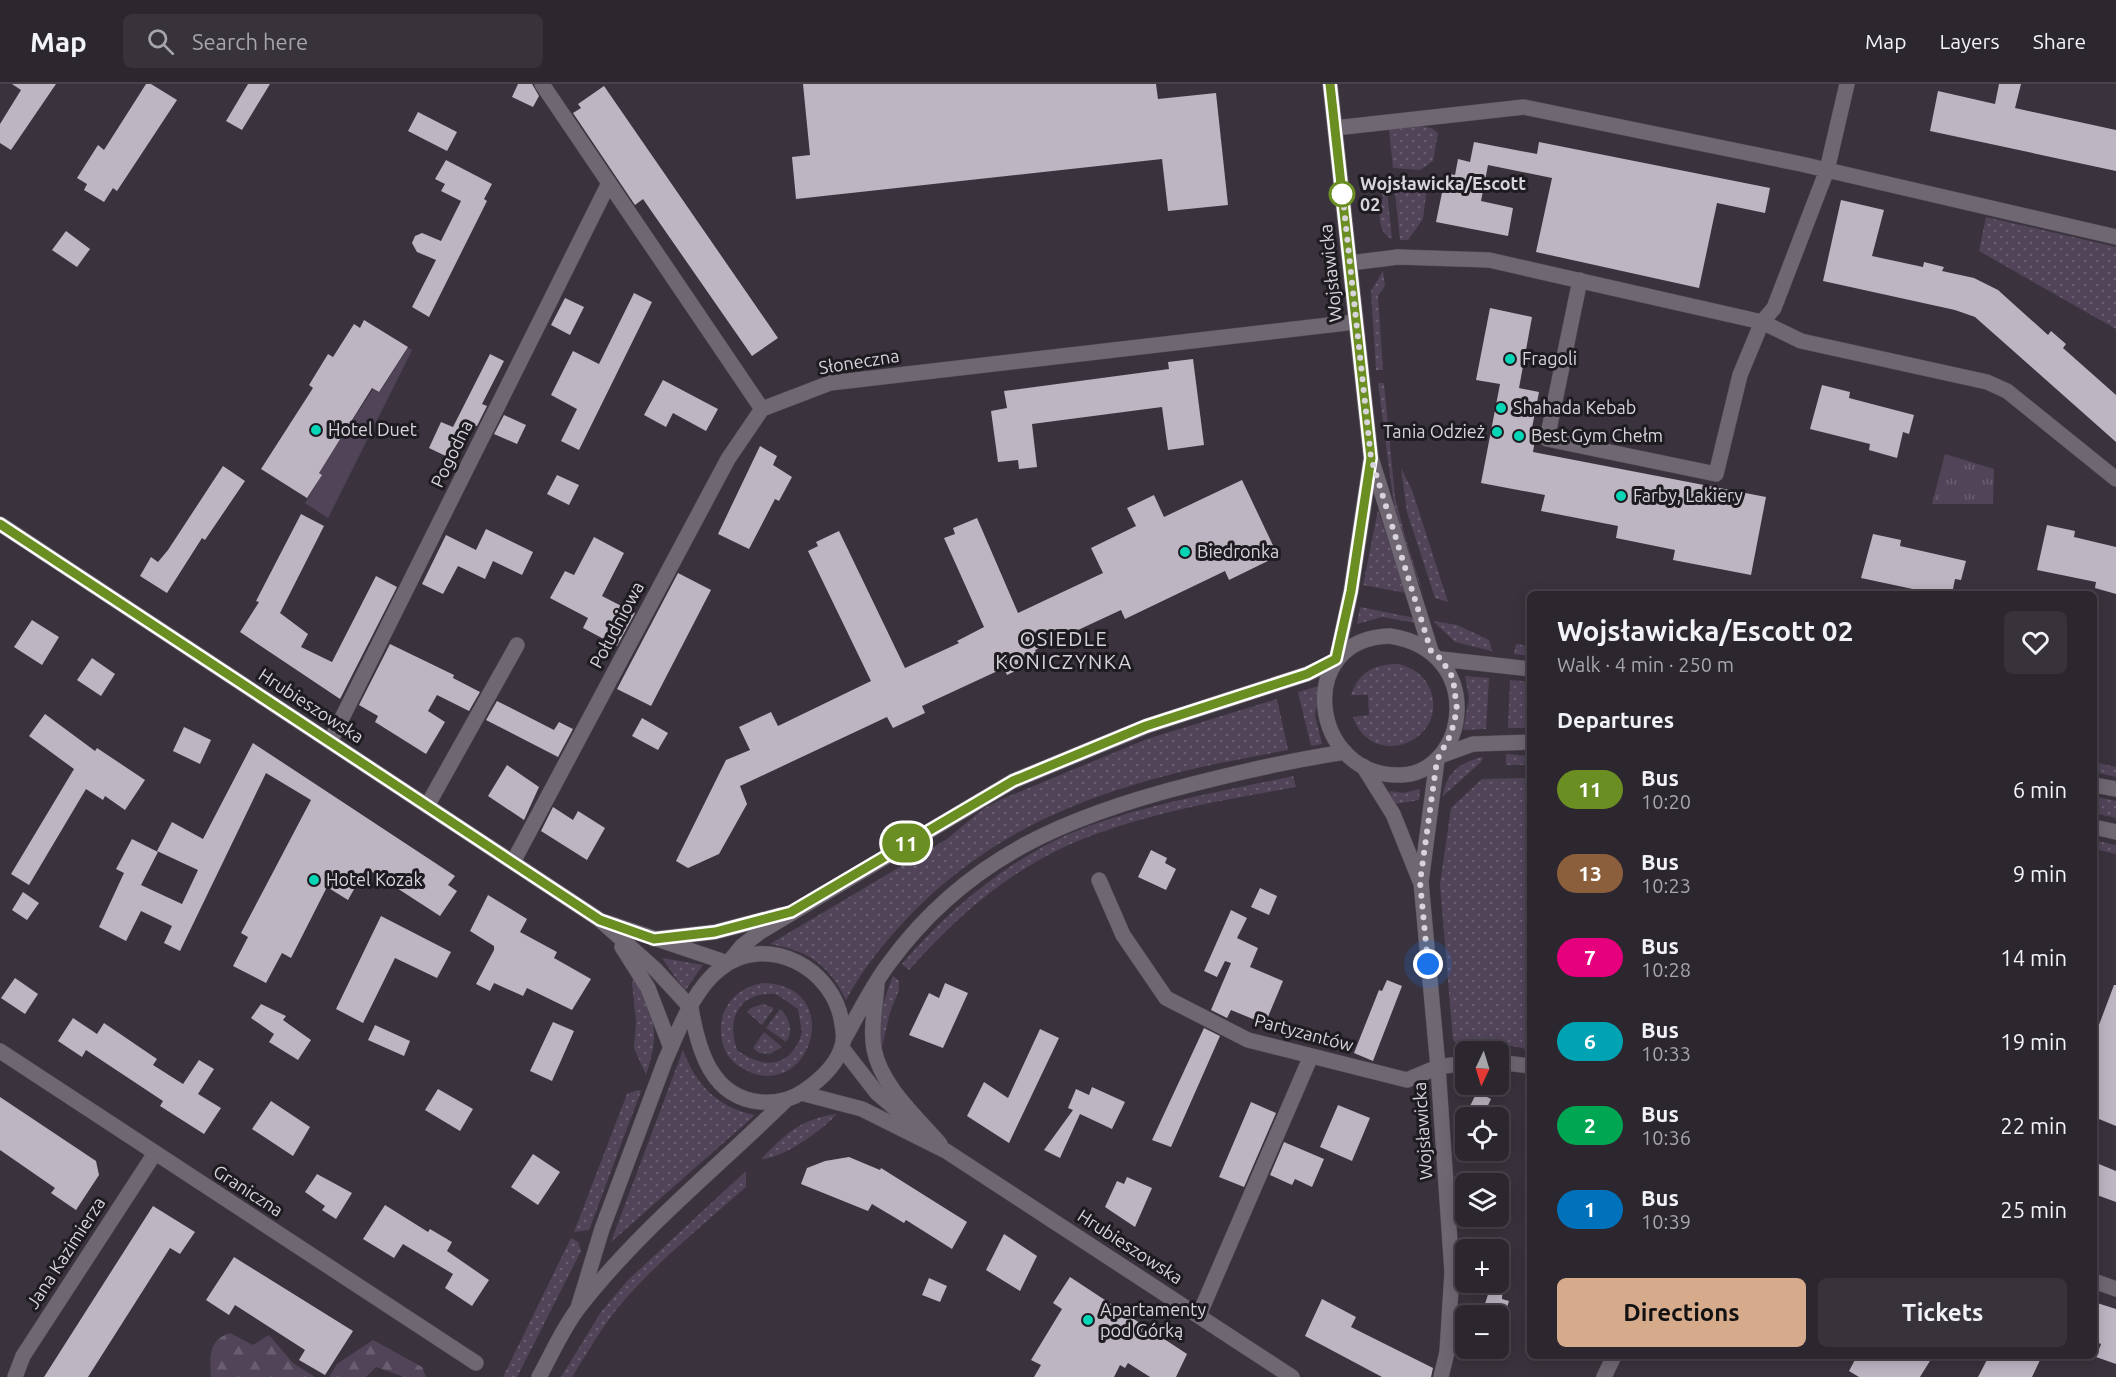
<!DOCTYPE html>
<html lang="en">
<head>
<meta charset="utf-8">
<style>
	:root { --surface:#2c262e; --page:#38323a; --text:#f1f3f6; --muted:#a6a5aa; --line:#48434a; --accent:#d6ab8b }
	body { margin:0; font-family:Ubuntu,sans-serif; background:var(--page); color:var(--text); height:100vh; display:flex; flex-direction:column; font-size:22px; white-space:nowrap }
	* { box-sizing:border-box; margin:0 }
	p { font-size:20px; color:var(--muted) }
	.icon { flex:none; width:33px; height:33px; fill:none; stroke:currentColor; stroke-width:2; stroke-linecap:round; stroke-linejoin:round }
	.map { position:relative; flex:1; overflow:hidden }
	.details { position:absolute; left:1527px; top:507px; width:570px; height:768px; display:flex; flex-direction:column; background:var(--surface); border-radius:9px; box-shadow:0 3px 15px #0003,0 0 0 2px var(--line) }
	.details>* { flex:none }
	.badge { padding:0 12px; border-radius:20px; font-size:21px; line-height:39px }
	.needle { width:39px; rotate:184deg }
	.buttons { position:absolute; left:1455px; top:957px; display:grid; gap:12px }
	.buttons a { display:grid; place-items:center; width:54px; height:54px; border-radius:9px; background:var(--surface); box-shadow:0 3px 15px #0003,0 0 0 2px var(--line); font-size:30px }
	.you { position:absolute; width:30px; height:30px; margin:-15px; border:4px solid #fff; border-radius:50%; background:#1a73e8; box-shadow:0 0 0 9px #1a73e833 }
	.map>.badge { position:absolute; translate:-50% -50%; box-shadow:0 0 0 3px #fff }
	h2 { padding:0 30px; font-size:22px; line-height:54px }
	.round { display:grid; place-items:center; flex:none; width:63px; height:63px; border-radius:9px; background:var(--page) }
	.summary { display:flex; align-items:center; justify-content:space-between; height:102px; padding:0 30px }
	h1 { font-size:28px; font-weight:700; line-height:45px }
	.action { display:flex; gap:12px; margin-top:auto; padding:12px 30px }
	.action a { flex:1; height:69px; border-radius:9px; background:var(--accent); color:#111; font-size:24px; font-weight:700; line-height:69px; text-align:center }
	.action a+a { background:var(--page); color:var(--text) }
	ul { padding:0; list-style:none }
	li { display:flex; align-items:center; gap:18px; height:84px; padding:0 30px }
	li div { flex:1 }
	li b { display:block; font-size:22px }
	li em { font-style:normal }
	li .badge { min-width:66px; font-weight:700; text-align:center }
	header { display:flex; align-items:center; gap:36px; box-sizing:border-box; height:84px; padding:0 30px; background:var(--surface); border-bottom:2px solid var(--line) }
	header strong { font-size:28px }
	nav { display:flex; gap:33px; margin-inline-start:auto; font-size:21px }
	.search { width:420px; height:54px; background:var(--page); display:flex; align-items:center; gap:15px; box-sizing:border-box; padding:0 21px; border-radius:9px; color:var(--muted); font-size:22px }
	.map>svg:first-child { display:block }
	.grass { fill:url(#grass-dots); fill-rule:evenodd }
	.forest { fill:url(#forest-firs) }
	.park { fill:url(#park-tufts) }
	.garden { fill:#514459 }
	.building { fill:#bdb5c2 }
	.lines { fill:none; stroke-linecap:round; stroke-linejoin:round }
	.street-casing { stroke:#544f57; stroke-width:16 }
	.secondary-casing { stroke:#544f57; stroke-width:16 }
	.street { stroke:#6f6873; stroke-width:15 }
	.secondary { stroke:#6f6873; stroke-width:15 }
	.line-casing { stroke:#fff; stroke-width:14 }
	.line { stroke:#6b8e23; stroke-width:9 }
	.walk { stroke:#d8d4db; stroke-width:6; stroke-dasharray:0 10.8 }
	.stop-dot { fill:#fff; stroke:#6b8e23; stroke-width:3 }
	.poi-dot { fill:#06d5b6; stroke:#1f1c21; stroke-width:2 }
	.labels { text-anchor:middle; stroke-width:6; stroke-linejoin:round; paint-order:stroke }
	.stop-label { font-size:18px; font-weight:bold; fill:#d8d4db; stroke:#1f1c21; text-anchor:start }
	.street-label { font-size:18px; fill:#d8d4db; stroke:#1f1c21 }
	.poi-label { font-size:18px; fill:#d8d4db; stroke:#1f1c21; text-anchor:start }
	.neighbourhood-label { font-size:20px; letter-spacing:1.5px; fill:#d8d4db; stroke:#1f1c21 }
</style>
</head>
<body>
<header>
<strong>Map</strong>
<div class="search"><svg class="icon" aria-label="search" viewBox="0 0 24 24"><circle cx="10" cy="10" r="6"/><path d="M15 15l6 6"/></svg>Search here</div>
<nav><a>Map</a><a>Layers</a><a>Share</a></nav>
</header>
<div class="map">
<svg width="2116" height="1293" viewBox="0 0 2116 1293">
	<defs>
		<pattern id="grass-dots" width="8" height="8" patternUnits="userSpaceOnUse" patternTransform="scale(1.5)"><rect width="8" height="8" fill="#514459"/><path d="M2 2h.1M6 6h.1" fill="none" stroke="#695e70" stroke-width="1.8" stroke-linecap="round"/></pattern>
		<pattern id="forest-firs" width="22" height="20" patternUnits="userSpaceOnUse" patternTransform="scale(1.5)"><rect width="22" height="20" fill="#514459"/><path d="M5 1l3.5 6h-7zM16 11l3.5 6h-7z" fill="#695e70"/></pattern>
		<pattern id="park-tufts" width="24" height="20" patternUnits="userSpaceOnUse" patternTransform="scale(1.5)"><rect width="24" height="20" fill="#514459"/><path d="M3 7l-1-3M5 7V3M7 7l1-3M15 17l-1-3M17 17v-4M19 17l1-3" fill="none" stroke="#695e70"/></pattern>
	</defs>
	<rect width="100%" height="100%" fill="#3a333d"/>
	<path class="grass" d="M1421,42L1431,44L1438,49L1433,77L1420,86L1393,84L1389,45Z
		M1381,98L1386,99L1392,155C1377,148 1380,129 1379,115H1383Z
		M1394,99L1427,103L1423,135L1408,156H1400Z
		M1986,133L2116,163V245L1979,167Z
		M1383,187L1385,202L1378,212L1383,286H1376L1371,207Z
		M1378,299H1384L1395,413L1406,456L1424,512L1403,457L1393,415Z
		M1401,384L1412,406L1448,518L1435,514L1407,428Z
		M1378,426L1406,509L1363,501Z
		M1360,523L1415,534L1416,539L1382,533L1357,540Z
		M1433,537L1457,541L1489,556L1492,567L1455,558Z
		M1516,560L1530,562V572L1514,570Z
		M1399,580C1413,584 1424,591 1430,605C1450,657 1372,688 1353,633L1369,631L1368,611H1351C1359,587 1375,580 1399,580Z
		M1465,592L1489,594L1486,645L1463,646L1469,614Z
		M1510,596L1530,598V644H1508Z
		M1319,602L1315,632L1322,660L1311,662L1298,608Z
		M1277,615L1288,666C1147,691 1019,722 915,826C888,854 864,882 846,916C828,880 809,867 770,860L947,755L983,725L1002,715L1147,655Z
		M1506,670L1530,672V681H1506Z
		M1483,673L1481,678L1443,712C1446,688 1461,678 1483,673Z
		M2094,678L2116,683V693L2094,688Z
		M1293,692L1296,703C1218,717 1134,731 1062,764C1003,792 952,837 909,886L902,880C945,830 995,787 1054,757C1120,724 1220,708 1293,692Z
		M1530,694V966L1512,962L1456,959L1453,956L1440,800L1451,724L1482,695Z
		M1420,705L1419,716L1395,720L1389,707L1404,709Z
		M2094,712L2116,717V734L2094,729Z
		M2094,756L2116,761V770L2094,765Z
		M662,874L703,881L685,907Z
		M635,892C652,936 662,943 646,991L634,964L636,937L632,899Z
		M893,892L899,897V906L890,928L882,963C874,943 885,912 893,892Z
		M764,899C844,902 813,1011 752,989C741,984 730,978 725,966C712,934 731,903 764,899ZM776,910L798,925L802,948C792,984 764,986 737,966C726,934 739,907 776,910Z
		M763,920L774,924L762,941L747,928L751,924Z
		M780,925C789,933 794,947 786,958L766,944Z
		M764,948L782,963L770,970L759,969L753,964Z
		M683,966C695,1000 718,1024 755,1031L611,1158Z
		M638,1006L641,1007L589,1146L574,1148L627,1010Z
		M837,1030C822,1046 783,1075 761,1075C786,1050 800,1035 837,1030Z
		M746,1087V1103C705,1139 663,1173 627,1213C605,1237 589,1266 572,1293H561L601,1228L628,1196Z
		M571,1154L578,1158L581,1167L517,1293H503Z"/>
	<path class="forest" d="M230,1249L253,1261L269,1251L293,1279L315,1293H211C210,1273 208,1256 230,1249Z
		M373,1256L422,1283L426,1293H404L376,1283L366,1293H322H329L337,1280Z"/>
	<path class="park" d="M1945,370L1994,385L1993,420H1932Z"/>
	<path class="garden" d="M408,264L412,266L328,434L305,419L322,391L319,388L373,305L379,309Z"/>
	<path class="building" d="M12,0H56L11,66L0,59V40L21,6Z
		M146,0H151L177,16L117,107L113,104L104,118L84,106L87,100L77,94L98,61L104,66Z
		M248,0H270L242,46L226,37Z
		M518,0H532L539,12L533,23L512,13Z
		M803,0H1156L1158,15L1216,9L1228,121L1168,127L1162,75L796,115L792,73L810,71Z
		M1999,0H2021L2015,24L2116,46V87L1930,47L1938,7L1995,20Z
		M604,2L778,254L752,272L643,115L635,121L573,29L581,24L578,20Z
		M418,28L457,48L447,67L408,47Z
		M1474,58L1537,70L1539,58L1770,104L1765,129L1717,119L1699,204L1536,168L1552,94L1488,81L1481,117L1513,124L1508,152L1436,138L1446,89L1455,91L1458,75L1470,78Z
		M446,76L492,100L484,115L487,117L429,233L412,223L436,176L417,168L412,159L415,152L422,149L441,157L461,117L441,107L445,100L435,95Z
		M1841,116L1884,126L1872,172L1923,183L1924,178L1944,183L1942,187L1974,194L1998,206L2048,251L2051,247L2066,260L2063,264L2116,311V358L1975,233L1955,226L1823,197Z
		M66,147L90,165L77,183L52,166Z
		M634,209L652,218L579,366L561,357L577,325L551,311L573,267L599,280Z
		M565,214L584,223L570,251L551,241Z
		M1490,224L1532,233L1519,304L1539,308L1531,349H1536L1533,368L1766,413L1751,491L1673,476L1675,466L1616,454L1618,442L1541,427L1545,411L1481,399L1500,300L1476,296Z
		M364,236L408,263L379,308L372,304L319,389L322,391L307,414L261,385L313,304L309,301L328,270L333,273L354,240L360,244Z
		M490,270L504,277L482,320L487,322L477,342L473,341L456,377L429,364L441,338L453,343Z
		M1193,275L1204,361L1168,366L1162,323L1032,340L1037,383L1019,385L1018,376L998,378L991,327L1007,324L1004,307L1169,285L1168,278Z
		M663,296L718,325L706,347L673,329L666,343L644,331Z
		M1822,301L1850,308L1849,314L1914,331L1909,350L1903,348L1897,374L1869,366L1870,360L1810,345Z
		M504,331L526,341L517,360L494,350Z
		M760,362L777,372L773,381L792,393L779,417L775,415L749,465L718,450Z
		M223,382L245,397L205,456L202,454L167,509L140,492L151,473L158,478L168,466Z
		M557,391L579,401L569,421L547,410Z
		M1242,396L1278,472L1229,496L1225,487L1125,535L1121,526L1035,566L1039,576L1007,591L1004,584L922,622L925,629L893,644L887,633L740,702L747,720L719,770L688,784L676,777L726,676L750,666L739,643L771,628L778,642L871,597L808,467L818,462L816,458L839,447L905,584L959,559L957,557L984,543L944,454L955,450L953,444L977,434L1018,529L1103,489L1091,464L1136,442L1127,424L1154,411L1164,433Z
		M301,430L324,442L280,529L308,550L301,563L332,578L376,492L397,503L340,615L240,548L259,518L256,517Z
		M2047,441L2075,447L2074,453L2116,463V510L2095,504L2096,498L2037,486Z
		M486,445L533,468L522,491L493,477L485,495L458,482L443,510L422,500L446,451L476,466Z
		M1873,450L1901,456L1900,462L1966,477L1961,496L1955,495L1952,510H1922V507L1861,494Z
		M594,453L624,469L602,512L635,529L617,562L583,544L588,534L550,514L565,487L574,491Z
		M678,489L711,506L651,622L617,605Z
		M32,536L59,553L42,581L14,563Z
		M390,560L454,591L453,594L480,608L469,627L437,611L428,627L445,638L426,670L375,638L378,632L359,621Z
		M92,574L115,590L101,612L77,596Z
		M497,617L554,646L559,638L573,645L558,673L486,636Z
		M45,630L95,667L97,664L145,696L125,726L105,712L103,716L86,705L29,801L11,790L74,685L29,652Z
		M642,634L668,649L658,666L632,652Z
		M184,643L211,656L200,680L173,667Z
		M253,659L455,792L448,801L457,807L440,832L366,784L348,816L327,803L291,874L282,869L266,899L233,882L248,853L241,849L311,716L266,689L180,867L164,859L172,842L141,827L126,857L99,843L124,789L116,785L132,755L158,768L141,801L182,820L198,786L157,767L172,738L203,755Z
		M507,681L539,703L524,736L488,712Z
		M553,723L573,736L578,727L605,744L587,776L541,747Z
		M1151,766L1167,774L1165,779L1176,785L1166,806L1138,793Z
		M1260,804L1277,812L1269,831L1251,823Z
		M23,808L39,819L27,836L12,826Z
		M488,811L527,835L520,848L557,868L554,874L591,895L572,926L527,904L523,912L494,899L490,907L476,900L494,866V862L470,847Z
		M1231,826L1247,834L1237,854L1258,864L1250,883L1283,897L1265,940L1231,926L1227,934L1211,926L1231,879L1225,877L1217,893L1204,887Z
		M381,832L451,868L437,894L395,874L363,939L336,925Z
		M15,894L38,910L25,930L1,914Z
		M1387,896L1402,902L1373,977L1354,969L1379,906L1382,907Z
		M945,899L968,909L943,964L909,951L929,909L939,914Z
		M2114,901H2116V1042L2094,1033V954Z
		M261,920L286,932L283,936L311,956L298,976L269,958L274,950L251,934Z
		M73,934L97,950L104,939L157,975L153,981L183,1000L199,976L214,985L198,1010L221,1024L204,1050L160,1022L163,1017L86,966L82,973L58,957Z
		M553,938L574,947L552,997L530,987Z
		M375,941L410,957L404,972L368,956Z
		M1204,944L1220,952L1171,1063L1152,1056Z
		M1040,945L1059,954L1009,1059L967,1032L984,998L1008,1014Z
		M1092,1003L1125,1018L1112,1045L1080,1030L1060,1074L1044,1066L1073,1026L1068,1024L1076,1005L1089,1011Z
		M438,1005L473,1025L460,1047L425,1026Z
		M1477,1008L1491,1015L1482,1034H1464Z
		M0,1013L96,1077L99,1091L76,1126L51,1109L55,1104L0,1066Z
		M271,1017L310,1043L293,1072L252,1045Z
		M1251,1018L1276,1029L1244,1103L1219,1093Z
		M1338,1021L1370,1034L1352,1077L1320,1063Z
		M1284,1058L1324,1075L1312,1103L1295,1095L1292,1101L1270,1091Z
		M533,1070L560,1088L538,1121L511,1103Z
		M849,1073L880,1086L881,1084L967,1138L952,1165L906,1136L904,1139L872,1120L868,1127L801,1100L807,1084L825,1077Z
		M2094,1078L2116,1087V1118L2094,1110Z
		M317,1090L352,1109L336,1135L322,1126L325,1122L305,1108Z
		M1127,1093L1152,1104L1135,1143L1105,1123L1117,1097L1124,1100Z
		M385,1121L428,1148L430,1145L452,1158L447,1167L489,1196L472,1222L445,1204L453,1190L403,1160L394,1174L363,1155Z
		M153,1122L195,1148L180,1170L170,1164L88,1293H44Z
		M1004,1150L1037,1172L1020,1207L986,1186Z
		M234,1173L353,1247L325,1291L299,1276L305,1266L235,1221L229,1231L206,1216Z
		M1499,1178L1504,1179L1502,1215L1509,1217L1503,1236L1498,1235V1232L1482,1229L1492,1198H1498Z
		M1070,1193L1187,1270L1176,1293H1150L1128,1279L1125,1284L1120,1281L1114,1293H1034L1041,1281L1031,1276L1062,1225L1053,1219Z
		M929,1194L947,1202L940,1218L922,1211Z
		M1322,1215L1356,1233L1351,1243L1433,1284L1431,1293H1382L1305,1252Z
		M2094,1218L2116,1225V1280L2096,1273L2101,1260L2094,1257Z
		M1857,1272H1933L1920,1293H1859L1849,1287Z
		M1989,1272H2042L2032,1293H1978Z"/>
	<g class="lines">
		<defs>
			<path id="street" d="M542,0L762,325L830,299L1355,238
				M1827,86L1847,0
				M1580,196L1547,355L1716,390L1740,291L1762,238L1801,257L1987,298L2007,307L2116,395
				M330,658L609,99
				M1437,676L1421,798L1438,983L1452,1188L1447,1268L1441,1293
				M1363,682L1393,730L1420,797
				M427,722L517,561
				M513,778L728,375L762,325
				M1099,796L1123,851L1166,914L1248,956L1407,996L1438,983L1466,979
				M0,967L476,1279
				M1498,978L1530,982
				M2094,1197L2116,1205
				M1199,1231L1311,972
				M15,1293L23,1272L155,1069
				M1604,1293L1614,1272"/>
			<path id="secondary" d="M1330,0L1371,374L1351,507L1337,573
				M1335,44L1524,23L1801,80L2116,153
				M1350,179L1398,173L1489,176L1762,238L1774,224L1827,86
				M1372,377L1431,567
				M0,440L600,836L655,885L691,924
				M1390,552C1487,567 1468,689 1401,691C1310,694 1293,554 1390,552Z
				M1441,575L1530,585
				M1440,672L1473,660L1530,658
				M2094,701L2116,705
				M2094,743L2116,748
				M606,838L728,879
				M654,855L715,848L780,831
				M622,863L648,904L671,964
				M728,879L742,862L760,848L1013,697L1147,642L1307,590L1334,578
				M877,899C876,921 870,944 874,965C881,1002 917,1033 940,1060
				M843,957C858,931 871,903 890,878C968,772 1070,731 1193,700C1244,687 1294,676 1345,668
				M842,964L877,1009L918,1044
				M801,1009L862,1025L946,1067L1292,1293
				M578,1224L602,1145L665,977C679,946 693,905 721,884C768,848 835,885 842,940C843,947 845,955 842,962C837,981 820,996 804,1007C791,1016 777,1019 761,1018C711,1014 698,965 691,924
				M539,1293C552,1270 563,1243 580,1222C640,1145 717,1084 786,1016"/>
		</defs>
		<use href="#street" class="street-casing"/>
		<use href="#secondary" class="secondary-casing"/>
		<use href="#street" class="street"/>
		<use href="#secondary" class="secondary"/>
	</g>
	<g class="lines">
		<defs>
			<path id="line" d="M0,440L600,836L654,855L715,848L791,828L1013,697L1146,642L1307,590L1336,575L1351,507L1371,374L1330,0"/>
		</defs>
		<use href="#line" class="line-casing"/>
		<use href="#line" class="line"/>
		<path class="walk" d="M1342,110V106L1371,374L1431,567L1441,575L1453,594L1457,626L1451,650L1437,676L1420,798L1428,880"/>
	</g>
	<circle class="stop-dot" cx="1342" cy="110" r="12"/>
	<g class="poi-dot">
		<circle cx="1510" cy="275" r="6"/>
		<circle cx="1501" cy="324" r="6"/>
		<circle cx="316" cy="346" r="6"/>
		<circle cx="1497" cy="348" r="6"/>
		<circle cx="1519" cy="352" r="6"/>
		<circle cx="1621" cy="412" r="6"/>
		<circle cx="1185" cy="468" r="6"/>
		<circle cx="314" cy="796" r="6"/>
		<circle cx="1088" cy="1236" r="6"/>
	</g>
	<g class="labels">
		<g class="stop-label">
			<text x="1360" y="106">Wojsławicka/Escott<tspan x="1360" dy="21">02</tspan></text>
		</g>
		<g class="street-label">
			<text transform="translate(1331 189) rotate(-96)" y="6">Wojsławicka</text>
			<text transform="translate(859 278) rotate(-9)" y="6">Słoneczna</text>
			<text transform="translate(452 370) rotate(-64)" y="6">Pogodna</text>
			<text transform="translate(617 541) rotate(-62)" y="6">Południowa</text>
			<text transform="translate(311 622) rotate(33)" y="6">Hrubieszowska</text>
			<text transform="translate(1304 949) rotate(15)" y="6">Partyzantów</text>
			<text transform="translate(1423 1047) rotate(-94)" y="6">Wojsławicka</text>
			<text transform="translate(248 1107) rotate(33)" y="6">Graniczna</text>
			<text transform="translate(1130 1163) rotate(33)" y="6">Hrubieszowska</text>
			<text transform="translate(66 1169) rotate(-57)" y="6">Jana Kazimierza</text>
		</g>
		<g class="poi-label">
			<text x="1522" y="281">Fragoli</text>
			<text x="1513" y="330">Shahada Kebab</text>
			<text x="328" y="352">Hotel Duet</text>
			<text x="1485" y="354" text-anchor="end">Tania Odzież</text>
			<text x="1531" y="358">Best Gym Chełm</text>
			<text x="1633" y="418">Farby, Lakiery</text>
			<text x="1197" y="474">Biedronka</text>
			<text x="326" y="802">Hotel Kozak</text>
			<text x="1100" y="1232">Apartamenty<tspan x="1100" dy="21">pod Górką</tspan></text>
		</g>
		<g class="neighbourhood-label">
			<text x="1064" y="562">OSIEDLE<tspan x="1064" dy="23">KONICZYNKA</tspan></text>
		</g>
	</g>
</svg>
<div class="buttons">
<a><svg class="needle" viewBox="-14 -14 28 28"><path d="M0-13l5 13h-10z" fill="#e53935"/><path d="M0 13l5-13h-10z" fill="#a6a5aa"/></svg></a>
<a><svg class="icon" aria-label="locate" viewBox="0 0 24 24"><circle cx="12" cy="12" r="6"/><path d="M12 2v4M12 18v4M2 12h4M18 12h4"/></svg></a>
<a><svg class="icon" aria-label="layers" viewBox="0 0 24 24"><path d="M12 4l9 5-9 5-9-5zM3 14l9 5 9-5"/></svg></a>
<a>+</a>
<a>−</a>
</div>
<div class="you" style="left:1428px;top:880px"></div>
<b class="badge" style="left:906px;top:759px;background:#6b8e23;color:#fff">11</b>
<section class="details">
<div class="summary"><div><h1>Wojsławicka/Escott 02</h1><p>Walk · 4 min · 250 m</p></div><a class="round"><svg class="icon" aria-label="heart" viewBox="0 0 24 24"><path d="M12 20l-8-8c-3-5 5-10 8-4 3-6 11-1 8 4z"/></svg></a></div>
<h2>Departures</h2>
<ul>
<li><span class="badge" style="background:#6b8e23;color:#fff">11</span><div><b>Bus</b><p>10:20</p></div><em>6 min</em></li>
<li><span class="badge" style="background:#8b5e3c;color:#fff">13</span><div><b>Bus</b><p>10:23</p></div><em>9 min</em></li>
<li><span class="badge" style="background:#e6007e;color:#fff">7</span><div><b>Bus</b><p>10:28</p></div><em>14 min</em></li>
<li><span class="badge" style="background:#00a3b4;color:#fff">6</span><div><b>Bus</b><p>10:33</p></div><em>19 min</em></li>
<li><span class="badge" style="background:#00a651;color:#fff">2</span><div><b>Bus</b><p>10:36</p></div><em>22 min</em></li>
<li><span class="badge" style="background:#0072bc;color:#fff">1</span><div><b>Bus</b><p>10:39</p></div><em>25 min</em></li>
</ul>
<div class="action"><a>Directions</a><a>Tickets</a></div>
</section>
</div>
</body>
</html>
